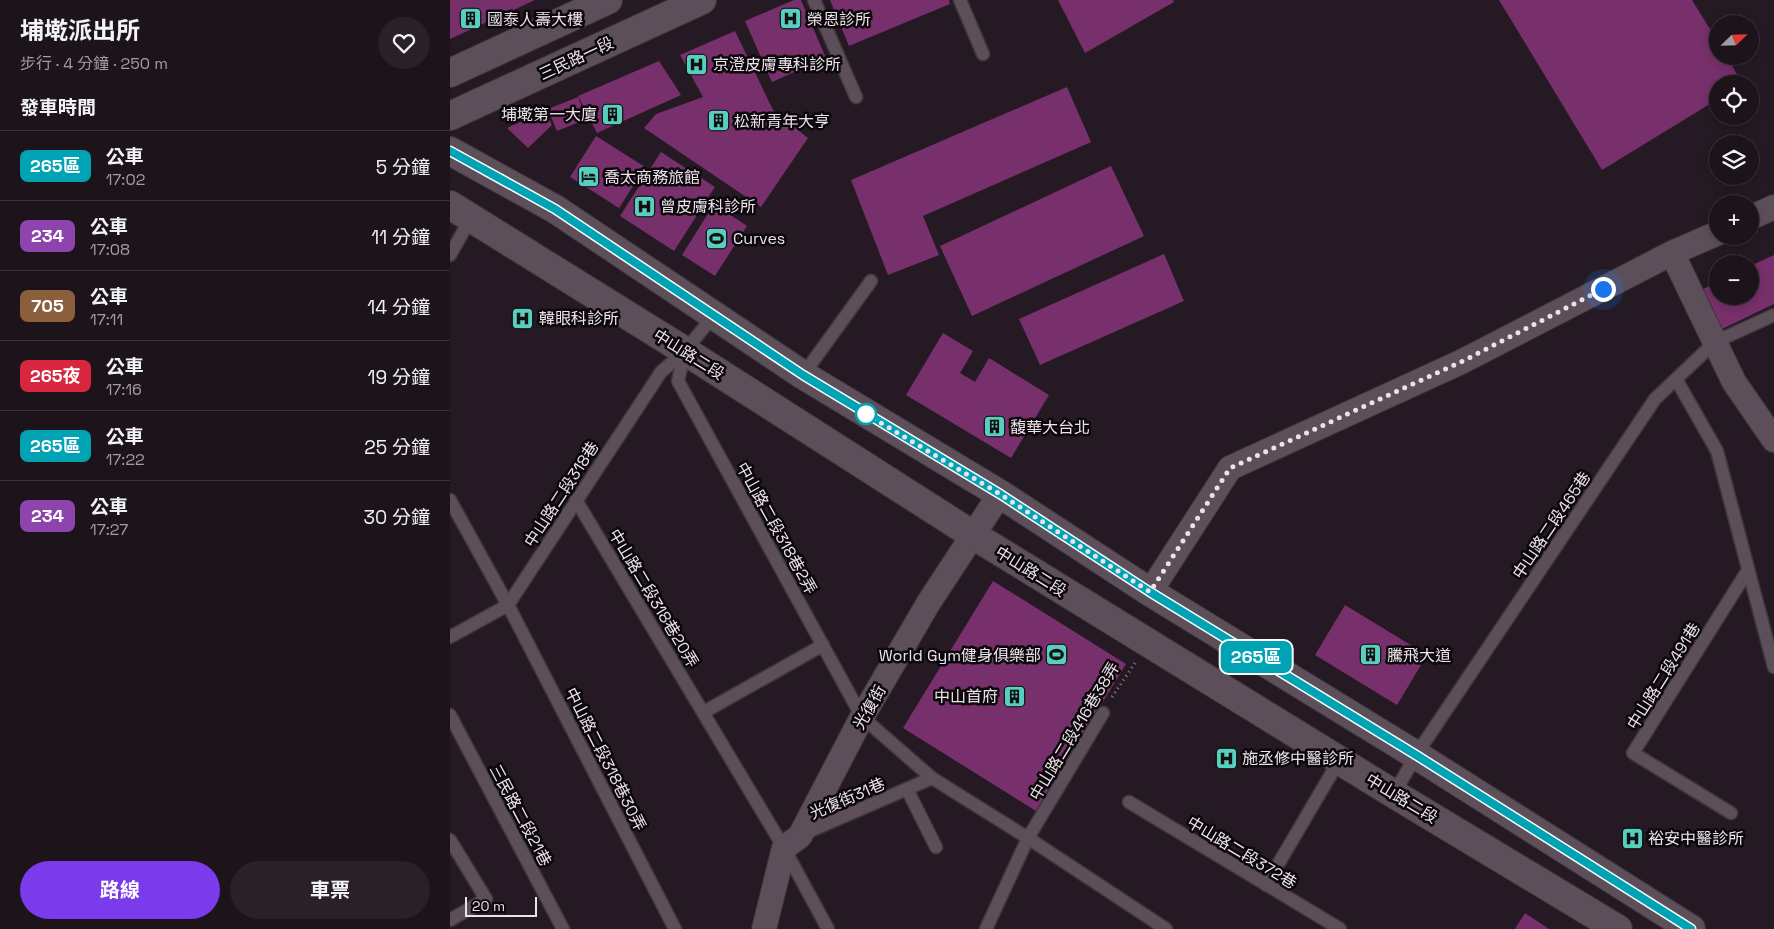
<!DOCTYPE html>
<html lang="zh-TW">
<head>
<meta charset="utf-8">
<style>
	:root { --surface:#1c141a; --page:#292127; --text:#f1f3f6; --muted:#a09ea2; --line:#3a3339; --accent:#7c3aed }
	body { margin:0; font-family:"Space Grotesk","Noto Sans TC",sans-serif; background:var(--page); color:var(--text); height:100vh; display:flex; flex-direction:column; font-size:19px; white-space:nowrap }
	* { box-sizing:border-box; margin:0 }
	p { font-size:16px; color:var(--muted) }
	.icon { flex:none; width:28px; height:28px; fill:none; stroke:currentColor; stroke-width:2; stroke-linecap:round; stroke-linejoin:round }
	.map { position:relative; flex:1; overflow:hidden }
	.side { display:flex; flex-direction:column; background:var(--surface); width:450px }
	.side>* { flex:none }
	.badge { padding:0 10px; border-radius:8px; font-size:18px; line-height:32px }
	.needle { width:32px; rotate:67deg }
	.buttons { position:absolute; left:1259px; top:15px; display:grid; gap:10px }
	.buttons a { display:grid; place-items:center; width:50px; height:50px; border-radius:50%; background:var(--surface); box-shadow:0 2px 12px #0003,0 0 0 1px var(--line); font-size:25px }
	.scale { position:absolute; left:15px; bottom:12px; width:72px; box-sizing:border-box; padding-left:5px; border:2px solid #ebe3e9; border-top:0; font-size:14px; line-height:18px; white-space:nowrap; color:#ebe3e9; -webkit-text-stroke:4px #0b070a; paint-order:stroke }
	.you { position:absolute; width:25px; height:25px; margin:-12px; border:4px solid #fff; border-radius:50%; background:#1a73e8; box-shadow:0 0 0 8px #1a73e833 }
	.map>.badge { position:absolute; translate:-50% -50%; box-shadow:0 0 0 2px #fff }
	h2 { padding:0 20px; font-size:19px; line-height:45px }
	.round { display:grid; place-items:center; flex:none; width:52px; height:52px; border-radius:26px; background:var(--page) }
	.summary { display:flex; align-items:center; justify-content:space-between; height:85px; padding:0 20px }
	h1 { font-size:24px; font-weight:700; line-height:38px }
	.action { display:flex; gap:10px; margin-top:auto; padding:10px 20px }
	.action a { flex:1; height:58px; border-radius:30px; background:var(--accent); color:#fff; font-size:20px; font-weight:700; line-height:58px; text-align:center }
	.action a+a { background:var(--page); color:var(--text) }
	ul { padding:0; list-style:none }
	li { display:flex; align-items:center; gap:15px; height:70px; padding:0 20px; border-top:1px solid var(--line) }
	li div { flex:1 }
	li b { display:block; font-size:19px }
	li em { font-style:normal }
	li .badge { min-width:55px; font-weight:700; text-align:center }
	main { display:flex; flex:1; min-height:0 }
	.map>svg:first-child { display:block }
	.building { fill:#77306b }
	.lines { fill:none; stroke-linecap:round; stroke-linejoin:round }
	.lane-casing { stroke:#3f363d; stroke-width:15 }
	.street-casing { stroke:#3f363d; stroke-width:26 }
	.secondary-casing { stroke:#3f363d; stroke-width:30 }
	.path { stroke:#8e848c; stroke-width:3; stroke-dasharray:1 4; stroke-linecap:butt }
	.lane { stroke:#5d4f5a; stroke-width:12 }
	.street { stroke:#5d4f5a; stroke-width:24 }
	.secondary { stroke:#5d4f5a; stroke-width:28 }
	.line-casing { stroke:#fff; stroke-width:11 }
	.line { stroke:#00a3b4; stroke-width:8 }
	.walk { stroke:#ebe3e9; stroke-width:5; stroke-dasharray:0 9 }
	.stop-dot { fill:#fff; stroke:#00a3b4; stroke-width:2.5 }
	.labels { text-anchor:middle; stroke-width:5; stroke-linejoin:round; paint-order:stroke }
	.poi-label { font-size:16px; fill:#ebe3e9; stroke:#0b070a; text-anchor:start }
	.street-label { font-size:16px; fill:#ebe3e9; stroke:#0b070a }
</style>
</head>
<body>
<main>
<section class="side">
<div class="summary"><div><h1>埔墘派出所</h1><p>步行 · 4 分鐘 · 250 m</p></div><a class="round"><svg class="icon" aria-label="heart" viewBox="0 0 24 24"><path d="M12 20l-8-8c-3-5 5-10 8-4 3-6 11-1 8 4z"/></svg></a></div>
<h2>發車時間</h2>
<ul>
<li><span class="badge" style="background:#00a3b4;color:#fff">265區</span><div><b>公車</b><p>17:02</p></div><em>5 分鐘</em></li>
<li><span class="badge" style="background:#8e44ad;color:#fff">234</span><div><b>公車</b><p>17:08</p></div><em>11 分鐘</em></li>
<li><span class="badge" style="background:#8b5e3c;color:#fff">705</span><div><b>公車</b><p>17:11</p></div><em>14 分鐘</em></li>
<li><span class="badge" style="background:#d7263d;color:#fff">265夜</span><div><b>公車</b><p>17:16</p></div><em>19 分鐘</em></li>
<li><span class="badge" style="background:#00a3b4;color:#fff">265區</span><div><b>公車</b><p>17:22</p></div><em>25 分鐘</em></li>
<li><span class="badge" style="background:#8e44ad;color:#fff">234</span><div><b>公車</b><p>17:27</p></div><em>30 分鐘</em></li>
</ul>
<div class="action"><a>路線</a><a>車票</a></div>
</section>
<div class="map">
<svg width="1324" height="929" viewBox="0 0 1324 929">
	<rect width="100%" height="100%" fill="#251a23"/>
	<path class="building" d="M0,0H85L0,39Z
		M344,0H351L376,58L322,82L295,21Z
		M380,0H499L500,4L399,46Z
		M608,0H723L724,2L635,53Z
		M1049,0H1242L1268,42V56H1276L1293,84H1268V99L1152,170Z
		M285,31L323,110L358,138L311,207L194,128L206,114L253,97L230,55Z
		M209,61L231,95L147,133L128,96Z
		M617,87L641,142L473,216L489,255L438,275L401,180Z
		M128,97L137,119L107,131L98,109Z
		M95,111L102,125L78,148L57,128Z
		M146,136L195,167L169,208L120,177Z
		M211,152L265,187L224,251L170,216Z
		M661,166L694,236L522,316L490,246Z
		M264,204L297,226L265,276L232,255Z
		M714,254L734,301L590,365L569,319Z
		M1324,255V304L1270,330L1251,290L1268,282V296H1300V266Z
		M493,333L523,351L510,373L525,382L539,358L599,395L561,458L456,395Z
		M543,581L676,664L586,811L453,728Z
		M895,605L977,655L947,705L865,655Z
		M1075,913L1099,929H1065Z"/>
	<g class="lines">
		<defs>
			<path id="lane" d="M364,0L406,97
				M510,0L533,54
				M0,255L21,218
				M235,351L228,381L412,717L482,778L578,838L716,929
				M353,375L421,281
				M1226,379L1267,451L1324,667
				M0,500L58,605L225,929
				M126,500L334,848L378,929
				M0,637L58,605L211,372L235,351L264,315
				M254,712L373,645
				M0,715L113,929
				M457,789L486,847
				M944,794L966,755L1205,399L1265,342L1324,315
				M679,802L890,929
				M1281,813L1183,753L1298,570
				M353,834L482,778
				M0,840L36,899L0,920
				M816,885L890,759
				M536,929L578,838L653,713"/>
			<path id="street" d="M1300,218L1324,207
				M1222,253L1284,382L1324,440
				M700,592L780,468L1011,362L1222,253L1268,233
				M314,929L334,848L350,836L412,717L479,602L550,494"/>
			<path id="secondary" d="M0,73L158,0
				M0,116L252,0
				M0,151L105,209L353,375L550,494L700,592L966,755L1241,929
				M0,205L235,351L523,535L944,794L1168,929"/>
		</defs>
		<use href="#lane" class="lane-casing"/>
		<use href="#street" class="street-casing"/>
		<use href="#secondary" class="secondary-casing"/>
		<path class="path" d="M662,697L685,663"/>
		<use href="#lane" class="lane"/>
		<use href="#street" class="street"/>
		<use href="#secondary" class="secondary"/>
	</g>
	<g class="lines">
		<defs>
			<path id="line" d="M0,151L105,209L353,375L550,494L700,592L966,755L1241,929"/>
		</defs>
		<use href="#line" class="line-casing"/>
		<use href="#line" class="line"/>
		<path class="walk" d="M416,414L550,494L700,592L780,468L1011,362L1153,289"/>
	</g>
	<defs>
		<symbol id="building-square" viewBox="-11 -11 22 22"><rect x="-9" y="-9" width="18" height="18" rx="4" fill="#58cebf" stroke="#0b070a"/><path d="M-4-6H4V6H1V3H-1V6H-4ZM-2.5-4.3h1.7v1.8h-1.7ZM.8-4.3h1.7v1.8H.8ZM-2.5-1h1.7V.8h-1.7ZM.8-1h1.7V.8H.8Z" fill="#111"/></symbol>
		<symbol id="hospital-square" viewBox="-11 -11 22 22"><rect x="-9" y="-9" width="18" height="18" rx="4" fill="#58cebf" stroke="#0b070a"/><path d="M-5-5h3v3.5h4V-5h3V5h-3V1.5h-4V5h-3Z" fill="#111"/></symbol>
		<symbol id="hotel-square" viewBox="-11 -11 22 22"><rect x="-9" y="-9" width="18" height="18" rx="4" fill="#58cebf" stroke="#0b070a"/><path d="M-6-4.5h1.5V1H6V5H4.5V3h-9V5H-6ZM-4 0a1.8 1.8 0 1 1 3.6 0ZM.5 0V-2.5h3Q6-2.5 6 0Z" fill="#111"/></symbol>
		<symbol id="stadium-square" viewBox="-11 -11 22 22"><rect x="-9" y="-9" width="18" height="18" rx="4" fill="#58cebf" stroke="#0b070a"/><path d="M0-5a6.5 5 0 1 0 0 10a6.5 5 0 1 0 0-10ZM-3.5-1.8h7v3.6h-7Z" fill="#111"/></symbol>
	</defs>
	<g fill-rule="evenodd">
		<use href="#building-square" x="8" y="6" width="25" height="25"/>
		<use href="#hospital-square" x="328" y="6" width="25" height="25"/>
		<use href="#hospital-square" x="234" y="52" width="25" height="25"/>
		<use href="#building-square" x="150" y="102" width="25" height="25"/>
		<use href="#building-square" x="256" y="108" width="25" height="25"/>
		<use href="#hotel-square" x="126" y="164" width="25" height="25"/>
		<use href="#hospital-square" x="182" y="194" width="25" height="25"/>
		<use href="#stadium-square" x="254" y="226" width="25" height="25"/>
		<use href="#hospital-square" x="60" y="306" width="25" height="25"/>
		<use href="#building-square" x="532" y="414" width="25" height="25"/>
		<use href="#stadium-square" x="594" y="642" width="25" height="25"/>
		<use href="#building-square" x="908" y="642" width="25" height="25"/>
		<use href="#building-square" x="552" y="684" width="25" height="25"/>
		<use href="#hospital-square" x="764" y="746" width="25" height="25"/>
		<use href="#hospital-square" x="1170" y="826" width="25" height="25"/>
	</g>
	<circle class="stop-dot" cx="416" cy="414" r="10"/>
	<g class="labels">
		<g class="poi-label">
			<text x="37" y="25">國泰人壽大樓</text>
			<text x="357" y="25">榮恩診所</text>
			<text x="263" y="70">京澄皮膚專科診所</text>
			<text x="147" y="120" text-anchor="end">埔墘第一大廈</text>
			<text x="284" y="127">松新青年大亨</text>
			<text x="154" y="183">喬太商務旅館</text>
			<text x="210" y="212">曾皮膚科診所</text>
			<text x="283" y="244">Curves</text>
			<text x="89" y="324">韓眼科診所</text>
			<text x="560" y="433">馥華大台北</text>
			<text x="591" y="661" text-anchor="end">World Gym健身俱樂部</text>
			<text x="937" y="661">騰飛大道</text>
			<text x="548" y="702" text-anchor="end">中山首府</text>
			<text x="792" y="764">施丞修中醫診所</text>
			<text x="1198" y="844">裕安中醫診所</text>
		</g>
		<g class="street-label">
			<text transform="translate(126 58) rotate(-25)" y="6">三民路一段</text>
			<text transform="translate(239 354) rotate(32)" y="6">中山路二段</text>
			<text transform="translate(111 494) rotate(-57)" y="6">中山路二段318巷</text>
			<text transform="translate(1101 525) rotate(-56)" y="6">中山路二段465巷</text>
			<text transform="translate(327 528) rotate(61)" y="6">中山路二段318巷2弄</text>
			<text transform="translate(581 571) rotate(32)" y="6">中山路二段</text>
			<text transform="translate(204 598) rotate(59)" y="6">中山路二段318巷20弄</text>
			<text transform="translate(1213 676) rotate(-58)" y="6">中山路二段491巷</text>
			<text transform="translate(419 707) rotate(-60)" y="6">光復街</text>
			<text transform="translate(624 731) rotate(-59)" y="6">中山路二段416巷38弄</text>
			<text transform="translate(156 759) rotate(63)" y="6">中山路二段318巷30弄</text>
			<text transform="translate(397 798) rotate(-23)" y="6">光復街31巷</text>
			<text transform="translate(952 798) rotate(31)" y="6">中山路二段</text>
			<text transform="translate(71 815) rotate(62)" y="6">三民路二段21巷</text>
			<text transform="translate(792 852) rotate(31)" y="6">中山路二段372巷</text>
		</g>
	</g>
</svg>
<div class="buttons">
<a><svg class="needle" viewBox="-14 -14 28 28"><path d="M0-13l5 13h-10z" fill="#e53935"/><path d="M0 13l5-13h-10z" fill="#a09ea2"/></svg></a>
<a><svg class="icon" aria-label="locate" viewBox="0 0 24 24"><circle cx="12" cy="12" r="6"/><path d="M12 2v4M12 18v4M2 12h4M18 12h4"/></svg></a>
<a><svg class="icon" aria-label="layers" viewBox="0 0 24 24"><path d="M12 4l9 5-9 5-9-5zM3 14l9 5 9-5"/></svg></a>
<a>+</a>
<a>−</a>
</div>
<div class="scale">20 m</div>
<div class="you" style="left:1153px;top:289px"></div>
<b class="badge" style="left:806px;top:657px;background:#00a3b4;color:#fff">265區</b>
</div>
</main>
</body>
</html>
